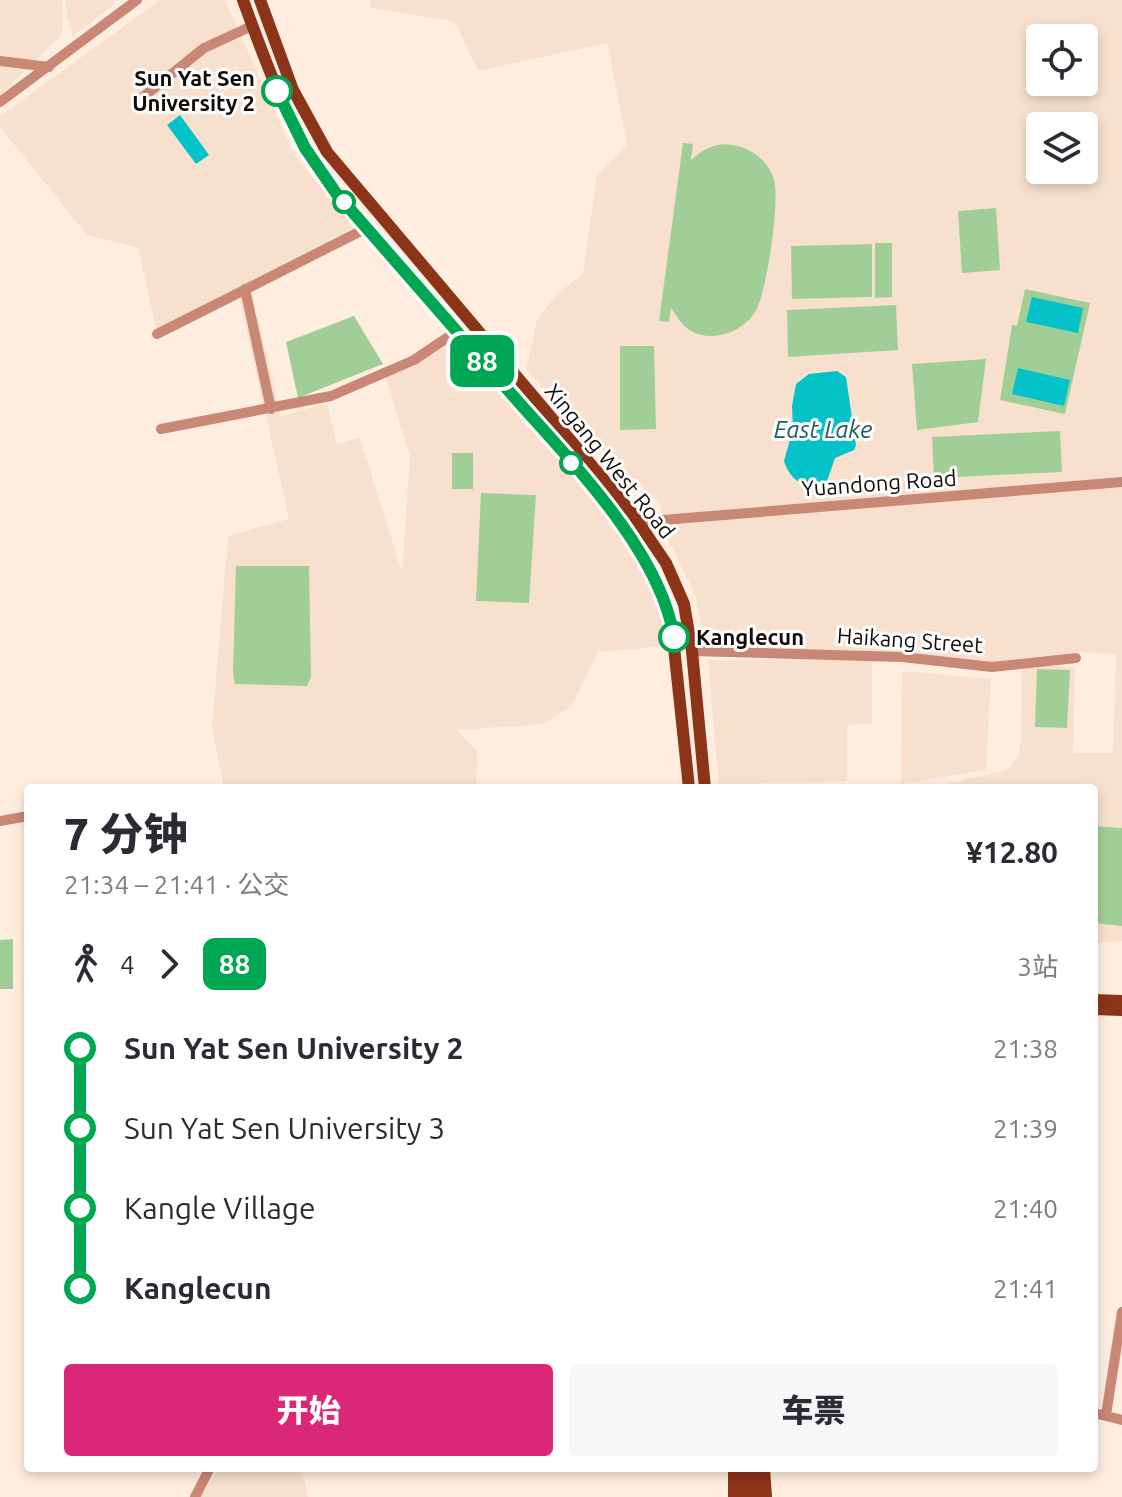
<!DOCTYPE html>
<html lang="zh">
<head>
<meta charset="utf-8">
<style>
	:root { --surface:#fff; --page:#f7f7f7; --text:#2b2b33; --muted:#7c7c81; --accent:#db2777 }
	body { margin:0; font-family:Ubuntu,"Noto Sans SC",sans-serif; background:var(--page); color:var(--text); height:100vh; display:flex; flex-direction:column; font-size:30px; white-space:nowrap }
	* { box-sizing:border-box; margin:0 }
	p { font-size:26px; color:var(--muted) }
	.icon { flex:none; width:44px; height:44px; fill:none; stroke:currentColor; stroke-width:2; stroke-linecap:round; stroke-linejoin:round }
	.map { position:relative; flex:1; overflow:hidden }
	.side { position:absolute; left:24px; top:784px; width:1074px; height:688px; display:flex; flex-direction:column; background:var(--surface); border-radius:8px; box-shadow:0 4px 12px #0003 }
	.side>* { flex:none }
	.badge { padding:0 16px; border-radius:12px; font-size:28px; line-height:52px }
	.controls { position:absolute; left:1026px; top:24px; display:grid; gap:16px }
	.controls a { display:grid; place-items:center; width:72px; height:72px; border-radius:8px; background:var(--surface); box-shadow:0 4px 12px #0003; font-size:40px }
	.map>.badge { position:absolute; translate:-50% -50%; box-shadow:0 0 0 4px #fff }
	.legs { display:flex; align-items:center; gap:12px; height:88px; padding:0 40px; font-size:26px }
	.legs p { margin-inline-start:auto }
	.head { display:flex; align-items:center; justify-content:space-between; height:136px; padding:0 40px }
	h1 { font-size:44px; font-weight:800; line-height:60px }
	.cta { display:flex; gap:16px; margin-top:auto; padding:16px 40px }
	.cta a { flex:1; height:92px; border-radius:8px; background:var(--accent); color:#fff; font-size:32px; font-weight:800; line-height:92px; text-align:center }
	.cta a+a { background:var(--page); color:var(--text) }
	ul { padding:0 40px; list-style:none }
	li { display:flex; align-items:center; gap:28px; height:80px; font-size:30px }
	li i { display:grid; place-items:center; width:12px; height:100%; margin:0 10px; background:currentColor }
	li i::after { content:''; width:20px; height:20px; margin:-10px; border:6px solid; border-radius:50%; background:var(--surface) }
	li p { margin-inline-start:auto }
	li:first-child i { background:linear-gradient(#0000 50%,currentColor 0) }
	li:last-child i { background:linear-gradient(currentColor 50%,#0000 0) }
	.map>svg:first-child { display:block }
	.built { fill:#f7e1ce; fill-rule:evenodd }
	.green { fill:#a1ce97 }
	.water { fill:#05c2c8 }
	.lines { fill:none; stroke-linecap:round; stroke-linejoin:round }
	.minor { stroke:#c88875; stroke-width:10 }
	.major { stroke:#8c3418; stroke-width:12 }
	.line-1-casing { stroke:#fff; stroke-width:18 }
	.line-1 { stroke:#00a651; stroke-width:12 }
	.stop-1-dot { fill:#fff; stroke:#00a651; stroke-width:4 }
	.labels { text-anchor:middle; stroke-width:6; stroke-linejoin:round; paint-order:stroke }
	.stop-label { font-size:22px; font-weight:bold; fill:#110c07; stroke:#fefefe; text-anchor:end }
	.street-label { font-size:22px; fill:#110c07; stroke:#fefefe }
	.water-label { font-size:24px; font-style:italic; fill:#1e5c5e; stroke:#fefefe }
</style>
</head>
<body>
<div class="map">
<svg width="1122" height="1497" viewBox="0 0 1122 1497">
	<rect width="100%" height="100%" fill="#ffeee0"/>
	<path class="built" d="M0,0H62V35L0,95Z
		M66,0H114L116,3L73,36L66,13Z
		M160,0H225L293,153L356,230L250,285L281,416L327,403L337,444L360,438L402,572L410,457L385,375L454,336L626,538L653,579L668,646L598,652L572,706L544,724L457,730L478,752L476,788H224L212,728L228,536L289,519L238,292L157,333L138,248L87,235L0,127V116Z
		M370,0H1122V941L1094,943V788H929L1007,770L1018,756L1021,739L1022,665L1075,667L1073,753H1113L1116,654L1078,652L993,662L706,647L695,594L663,530L660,503L579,430L526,369L537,320L555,296L583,273L597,175L627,145L607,43L478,71L454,21L371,8ZM1040,38H1084V82H1040ZM1040,126H1084V170H1040Z
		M872,659V724L847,725V781L719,784L708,660Z
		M902,671L991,679L986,770L901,784Z
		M219,1468H301L308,1497H200Z"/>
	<path class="green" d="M683,143L693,144L691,160C706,147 720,140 741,147C756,152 770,164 774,180C780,200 767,294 755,312C743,332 712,343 691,331C682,325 677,317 671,308L669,322L659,321Z
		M996,208L1000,270L962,273L958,211Z
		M875,243H892V297L875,298Z
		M872,244V297L792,299L791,246Z
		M1025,289L1090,303L1065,414L1000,400L1012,325L1017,326Z
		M896,305L898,350L788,357L787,310Z
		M354,316L383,364L298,398L286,342Z
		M620,346H654L656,429L620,430Z
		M986,359L978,422L917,430L912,364Z
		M1060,431L1062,472L934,478L932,437Z
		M452,453H473V489H452Z
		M481,493L536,495L529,603L476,601Z
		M236,566H309L311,677L307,686L235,684L233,673Z
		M1037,669L1070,670L1067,728L1035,727Z
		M1094,826L1122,828V926L1094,923Z
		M13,939V989H0V940Z"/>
	<path class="water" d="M180,115L209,155L196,164L167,125Z
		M1032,297L1083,308L1078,333L1026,322Z
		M1018,368L1070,380L1064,406L1012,394Z
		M837,371L846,377L856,445L854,450L835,458L827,481C807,494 790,480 784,461L793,429L792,406L796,384L809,374Z"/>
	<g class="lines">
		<path class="minor" d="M0,61L49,67
			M138,101L204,48L252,26
			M0,102L137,0
			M245,289L271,409
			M157,334L367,228
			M161,429L331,396L414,360L457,331
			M639,522L1122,482
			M692,651L902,657L992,667L1076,658
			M0,821L28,816
			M1094,1413L1122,1420
			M1106,1415L1122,1312
			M195,1497L210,1468"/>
		<path class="major" d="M243,0C269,72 290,130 336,193L570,461L620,522L646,562L664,598L672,628L689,788
			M260,0L293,90L327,152L632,513L666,563L684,604L692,651L705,788
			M1094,1000L1122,1001
			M1094,1009L1122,1010
			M734,1468V1497
			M744,1468L745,1497
			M753,1468L754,1497
			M764,1468L766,1497"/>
	</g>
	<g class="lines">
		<defs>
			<path id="line-1" d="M277,91L305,148L336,193C391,256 446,319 501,382C561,452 659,545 674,637"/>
		</defs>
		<use href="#line-1" class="line-1-casing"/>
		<use href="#line-1" class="line-1"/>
	</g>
	<g class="stop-1-dot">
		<circle cx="277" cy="91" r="14"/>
		<circle cx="344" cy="202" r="10"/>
		<circle cx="571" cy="463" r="10"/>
		<circle cx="674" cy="637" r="14"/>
	</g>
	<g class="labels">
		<g class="stop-label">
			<text x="255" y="86">Sun Yat Sen<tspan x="255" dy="25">University 2</tspan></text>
			<text x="696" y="645" text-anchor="start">Kanglecun</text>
		</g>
		<g class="street-label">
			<text transform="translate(610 461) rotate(51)" y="8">Xingang West Road</text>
			<text transform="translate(879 483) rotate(-4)" y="8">Yuandong Road</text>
			<text transform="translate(910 640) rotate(4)" y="8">Haikang Street</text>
		</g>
		<g class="water-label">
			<text x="823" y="438">East Lake</text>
		</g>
	</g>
</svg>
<div class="controls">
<a><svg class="icon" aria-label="locate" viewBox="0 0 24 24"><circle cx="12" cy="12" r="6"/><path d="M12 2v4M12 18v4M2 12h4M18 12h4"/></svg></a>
<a><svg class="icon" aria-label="layers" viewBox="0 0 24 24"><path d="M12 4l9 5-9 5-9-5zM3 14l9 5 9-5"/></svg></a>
</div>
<b class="badge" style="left:482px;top:361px;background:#00a651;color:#fff">88</b>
<section class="side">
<div class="head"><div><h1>7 分钟</h1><p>21:34 – 21:41 · 公交</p></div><b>¥12.80</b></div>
<div class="legs"><svg class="icon" aria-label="walk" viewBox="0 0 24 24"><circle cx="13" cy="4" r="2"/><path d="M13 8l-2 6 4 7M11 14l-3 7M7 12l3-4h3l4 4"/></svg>4<svg class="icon" aria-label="forward" viewBox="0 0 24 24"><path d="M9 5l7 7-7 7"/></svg><b class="badge" style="background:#00a651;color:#fff">88</b><p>3站</p></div>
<ul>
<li><i style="color:#00a651"></i><b>Sun Yat Sen University 2</b><p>21:38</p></li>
<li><i style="color:#00a651"></i><span>Sun Yat Sen University 3</span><p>21:39</p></li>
<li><i style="color:#00a651"></i><span>Kangle Village</span><p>21:40</p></li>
<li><i style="color:#00a651"></i><b>Kanglecun</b><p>21:41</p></li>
</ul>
<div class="cta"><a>开始</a><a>车票</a></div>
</section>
</div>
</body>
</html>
